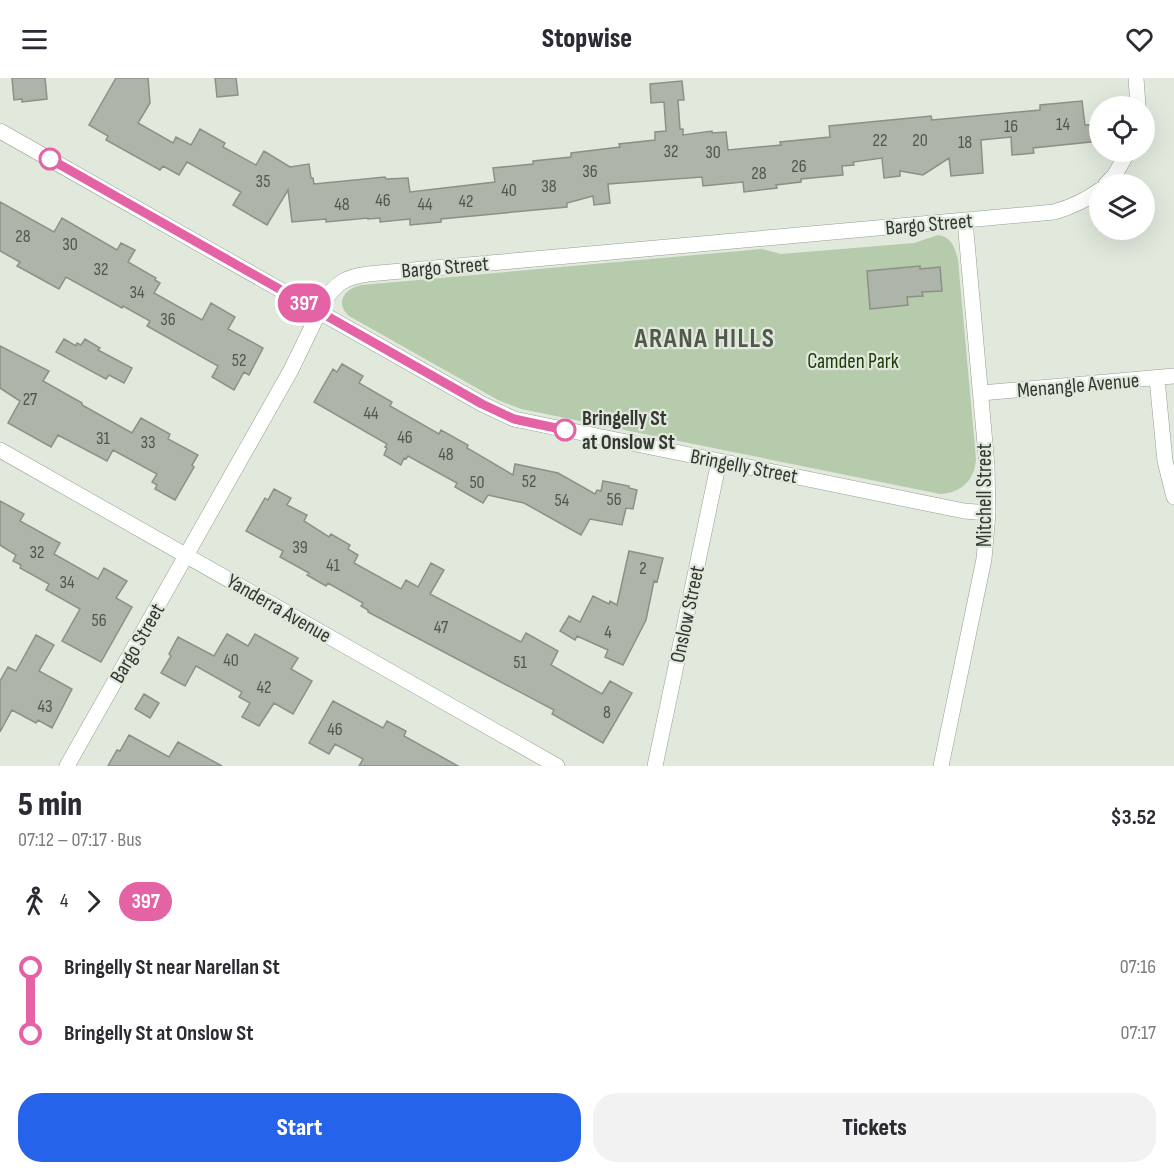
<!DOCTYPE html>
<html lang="en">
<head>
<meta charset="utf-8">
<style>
	:root { --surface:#fff; --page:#f2f2f3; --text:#2b2b33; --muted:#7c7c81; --accent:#2563eb }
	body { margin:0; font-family:"Sofia Sans Condensed",sans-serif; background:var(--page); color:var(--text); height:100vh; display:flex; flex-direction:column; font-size:22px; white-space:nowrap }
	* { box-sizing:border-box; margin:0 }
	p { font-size:20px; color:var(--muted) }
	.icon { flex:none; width:33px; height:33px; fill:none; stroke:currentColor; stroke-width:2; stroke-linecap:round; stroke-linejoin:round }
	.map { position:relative; height:688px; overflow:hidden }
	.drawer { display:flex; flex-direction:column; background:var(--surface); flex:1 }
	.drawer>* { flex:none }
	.badge { padding:0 12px; border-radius:20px; font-size:21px; line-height:39px }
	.controls { position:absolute; left:1089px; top:18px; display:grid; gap:12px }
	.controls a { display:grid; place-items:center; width:66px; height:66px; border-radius:50%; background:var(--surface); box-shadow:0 6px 24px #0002; font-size:30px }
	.map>.badge { position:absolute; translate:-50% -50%; box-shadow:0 0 0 3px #fff }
	.legs { display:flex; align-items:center; gap:9px; height:66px; padding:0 18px; font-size:20px }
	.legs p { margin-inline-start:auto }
	.headline { display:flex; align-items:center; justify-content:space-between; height:102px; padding:0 18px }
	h1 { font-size:33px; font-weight:800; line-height:45px }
	.cta { display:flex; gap:12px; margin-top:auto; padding:12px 18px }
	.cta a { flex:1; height:69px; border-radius:24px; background:var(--accent); color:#fff; font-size:24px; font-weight:800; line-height:69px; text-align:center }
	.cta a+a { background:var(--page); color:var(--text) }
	ul { padding:0 18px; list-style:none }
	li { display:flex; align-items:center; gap:21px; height:66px; font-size:22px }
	li i { display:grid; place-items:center; width:9px; height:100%; margin:0 8px; background:currentColor }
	li i::after { content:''; width:15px; height:15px; margin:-8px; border:4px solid; border-radius:50%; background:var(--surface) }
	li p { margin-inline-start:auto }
	li:first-child i { background:linear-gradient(#0000 50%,currentColor 0) }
	li:last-child i { background:linear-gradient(currentColor 50%,#0000 0) }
	header { display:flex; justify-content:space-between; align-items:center; height:78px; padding:0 18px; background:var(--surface); font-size:27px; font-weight:800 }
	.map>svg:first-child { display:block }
	.park { fill:#b6cbab }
	.building { fill:#adb4a9; stroke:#8a9186; stroke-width:1.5 }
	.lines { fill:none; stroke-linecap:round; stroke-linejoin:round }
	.street-casing { stroke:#969e93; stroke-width:16 }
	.street { stroke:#fff; stroke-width:15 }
	.line-1-casing { stroke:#fff; stroke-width:14 }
	.line-1 { stroke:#e463a4; stroke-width:9 }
	.stop-1-dot { fill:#fff; stroke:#e463a4; stroke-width:3 }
	.labels { text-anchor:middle; stroke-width:4.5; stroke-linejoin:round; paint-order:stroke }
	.number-label { font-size:18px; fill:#52564f }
	.street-label { font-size:21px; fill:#333631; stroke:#e1e9dd }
	.park-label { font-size:21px; fill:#203b0b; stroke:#e1e9dd }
	.stop-label { font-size:21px; font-weight:bold; fill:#333631; stroke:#e1e9dd; text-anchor:start }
	.district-label { font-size:27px; font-weight:bold; letter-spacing:1.5px; fill:#52584e; stroke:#e1e9dd }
</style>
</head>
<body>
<header><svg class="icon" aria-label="menu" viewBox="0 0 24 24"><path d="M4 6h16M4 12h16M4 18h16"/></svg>Stopwise<svg class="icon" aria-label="heart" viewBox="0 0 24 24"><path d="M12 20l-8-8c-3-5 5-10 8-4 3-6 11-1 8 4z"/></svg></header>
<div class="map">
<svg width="1174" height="688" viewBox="0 0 1174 688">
	<rect width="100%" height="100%" fill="#e1e9dd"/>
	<path class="park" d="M938,157C952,159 955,170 958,182L976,381C975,402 961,415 940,416L521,331L498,322L349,238C334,224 345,210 362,207L762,171L781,176L914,165Z"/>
	<path class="building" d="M12,0H45L47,21L22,24V21L14,22Z
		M116,0H148L150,25L138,45L173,65L176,59L191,67L200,51L225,65L223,69L256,87L264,73L290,89L309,86L311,100H313L314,106L385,99L386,101L408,100L410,114L495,104L493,90L533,86V83L571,79V75L612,70L620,69L619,66L655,62V54L666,53L664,24L651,25L650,6L682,3L684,22H678L680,51H683V57L712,53V55L726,54L728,72L781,67L780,64L830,59L829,48L931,38L932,42L1040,32V27L1082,23L1085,47L1100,46V63L1033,70L1034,75L1012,77L1011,59L981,62L983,95L951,98L949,80L923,97L900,93V98L884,100L882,80L853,84L854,87L842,88L843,97L801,101V104L776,107L777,110L744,114L743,104L703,108L702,99L608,106L610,125L594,127L593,118L567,125V129L441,141V144L410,147V141L380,144V140L368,141V140L326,144V141L292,144L288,112L267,147L233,127L241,114L187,84L179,97L163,88L160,92L106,62L108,58L89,47Z
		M215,0H236L238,17L217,19Z
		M0,124L54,154L62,140L117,172L121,165L135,172L128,184L156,200L155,202L160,205L154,215L202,242L211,225L235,239L228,251L263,270L249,297L244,294L234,312L212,299L218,288L147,248L150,243L123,228L122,230L66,199L59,211L17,188L20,184L0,173Z
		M920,188V191L940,189L942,213L922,214L923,218L907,219L908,227L870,231L867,193Z
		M64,261L76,268L77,265L81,267L85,261L100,270L98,272L132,290L124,305L109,297L106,301L56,274Z
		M0,268L49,293L43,303L82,325V327L132,355L141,340L170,356L168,361L198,377L192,387L194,389L175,422L155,411L157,407L152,404L157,396L113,372L107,383L58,357L51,369L8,345L20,323L0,310Z
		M342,286L363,298L359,305L392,324L390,328L439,356L441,352L468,367L467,370L513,397L515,386L558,395L595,416L597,412L601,413L603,403L629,408V410L637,412L633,431L626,430L622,447L590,441L581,457L524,425L488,417L483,425L455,409L457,405L408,378L406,381L404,380L401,387L384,377L387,370L385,369L387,366L314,324L333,291L337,294Z
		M274,411L291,420L287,427L307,437L304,443L329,459L331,456L350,467L348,471L358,477L354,485L401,511L406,502L418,509L431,485L444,492L430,516L521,564L526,555L558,573L551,587L602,616L610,603L632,615L603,665L552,636L554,632L368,534V532L361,528L363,525L328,505L326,508L307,497L309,495L280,479L283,473L246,453L265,420L268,422Z
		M0,423L24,436L20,443L60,465L54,476L98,501L104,490L127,503L116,520L132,529L101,584L62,563L80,531L46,512L49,506L20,490L21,487L13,483L16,477L0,467Z
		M629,473L663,480L657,504L654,503L646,542L623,587L605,579L608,572L577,558L575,562L560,553L569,538L580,544L593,518L609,526L610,523L617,527Z
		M227,556L248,568L255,556L298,580L291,591L312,603L293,636L274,625L259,648L242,639L250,625L239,619L242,614L196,588L185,608L161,595L171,578L169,576L178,559L214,578Z
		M36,557L54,567L39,593L72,611L52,650L38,642L36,645L12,632L0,654V603L8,589L16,593Z
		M144,616L159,625L150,640L135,631Z
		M333,623L383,650L387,643L406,653L404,658L458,688H359L363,681L335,666L329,676L309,665Z
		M129,657L169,679L178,664L222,688H108L117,672L120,673Z"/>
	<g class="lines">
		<defs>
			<path id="street" d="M1136,0L1138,28
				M0,53L482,326L514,341L964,433L988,435
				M1106,106L1114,98L1128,74
				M1157,301L1165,383L1174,419
				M981,315L1174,298
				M0,372L557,688
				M67,688L291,292L324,224C335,205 346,199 368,196L1054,134C1071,129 1085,123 1100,112
				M655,688L719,383
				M941,688L984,481L988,435L987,388L965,143"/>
		</defs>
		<use href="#street" class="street-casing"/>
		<use href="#street" class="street"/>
	</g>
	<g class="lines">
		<defs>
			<path id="line-1" d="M50,81L482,326L514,341L565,352"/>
		</defs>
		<use href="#line-1" class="line-1-casing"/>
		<use href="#line-1" class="line-1"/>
	</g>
	<g class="stop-1-dot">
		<circle cx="50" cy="81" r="10"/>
		<circle cx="565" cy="352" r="10"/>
	</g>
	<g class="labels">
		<g class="number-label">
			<text x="1063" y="52">14</text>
			<text x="1011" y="54">16</text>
			<text x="880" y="68">22</text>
			<text x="920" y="68">20</text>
			<text x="965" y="70">18</text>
			<text x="671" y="79">32</text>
			<text x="713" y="80">30</text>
			<text x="799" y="94">26</text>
			<text x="590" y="99">36</text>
			<text x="759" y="101">28</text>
			<text x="263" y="109">35</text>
			<text x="549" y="114">38</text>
			<text x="509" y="118">40</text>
			<text x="383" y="128">46</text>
			<text x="466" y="129">42</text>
			<text x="342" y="132">48</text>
			<text x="425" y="132">44</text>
			<text x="23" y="164">28</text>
			<text x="70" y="172">30</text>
			<text x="101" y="197">32</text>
			<text x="137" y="220">34</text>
			<text x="168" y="247">36</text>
			<text x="239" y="288">52</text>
			<text x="30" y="327">27</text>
			<text x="371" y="341">44</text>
			<text x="405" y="365">46</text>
			<text x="103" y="366">31</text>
			<text x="148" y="370">33</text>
			<text x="446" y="382">48</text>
			<text x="529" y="409">52</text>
			<text x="477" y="410">50</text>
			<text x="614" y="427">56</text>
			<text x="562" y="428">54</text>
			<text x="300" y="475">39</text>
			<text x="37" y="480">32</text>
			<text x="333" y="493">41</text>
			<text x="643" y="496">2</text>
			<text x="67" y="510">34</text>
			<text x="99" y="548">56</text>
			<text x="441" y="555">47</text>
			<text x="608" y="560">4</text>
			<text x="231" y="588">40</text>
			<text x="520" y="590">51</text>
			<text x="264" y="615">42</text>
			<text x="45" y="634">43</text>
			<text x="607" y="640">8</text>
			<text x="335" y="657">46</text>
		</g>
		<g class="street-label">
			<text transform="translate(929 146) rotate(-5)" y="7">Bargo Street</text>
			<text transform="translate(445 189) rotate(-5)" y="7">Bargo Street</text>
			<text transform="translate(1078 307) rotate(-5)" y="7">Menangle Avenue</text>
			<text transform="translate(744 388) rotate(11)" y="7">Bringelly Street</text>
			<text transform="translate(984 417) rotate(-90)" y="7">Mitchell Street</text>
			<text transform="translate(279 530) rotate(30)" y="7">Yanderra Avenue</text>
			<text transform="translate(687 536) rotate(-78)" y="7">Onslow Street</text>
			<text transform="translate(137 565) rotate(-60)" y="7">Bargo Street</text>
		</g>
		<g class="park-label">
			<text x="853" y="290">Camden Park</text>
		</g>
		<g class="stop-label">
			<text x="582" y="347">Bringelly St<tspan x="582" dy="24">at Onslow St</tspan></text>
		</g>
		<g class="district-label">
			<text x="705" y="269">ARANA HILLS</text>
		</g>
	</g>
</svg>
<div class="controls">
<a><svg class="icon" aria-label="locate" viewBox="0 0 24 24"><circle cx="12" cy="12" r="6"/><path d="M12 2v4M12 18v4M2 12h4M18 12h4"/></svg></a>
<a><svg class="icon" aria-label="layers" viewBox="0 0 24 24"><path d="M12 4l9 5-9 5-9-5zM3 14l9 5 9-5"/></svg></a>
</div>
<b class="badge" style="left:304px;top:225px;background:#e463a4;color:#fff">397</b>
</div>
<section class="drawer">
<div class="headline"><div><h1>5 min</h1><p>07:12 – 07:17 · Bus</p></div><b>$3.52</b></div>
<div class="legs"><svg class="icon" aria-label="walk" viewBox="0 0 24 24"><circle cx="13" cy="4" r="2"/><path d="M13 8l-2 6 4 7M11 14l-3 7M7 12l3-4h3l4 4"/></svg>4<svg class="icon" aria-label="forward" viewBox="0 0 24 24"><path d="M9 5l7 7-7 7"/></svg><b class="badge" style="background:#e463a4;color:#fff">397</b></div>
<ul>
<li><i style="color:#e463a4"></i><b>Bringelly St near Narellan St</b><p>07:16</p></li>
<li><i style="color:#e463a4"></i><b>Bringelly St at Onslow St</b><p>07:17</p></li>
</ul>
<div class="cta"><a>Start</a><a>Tickets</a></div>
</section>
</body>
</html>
